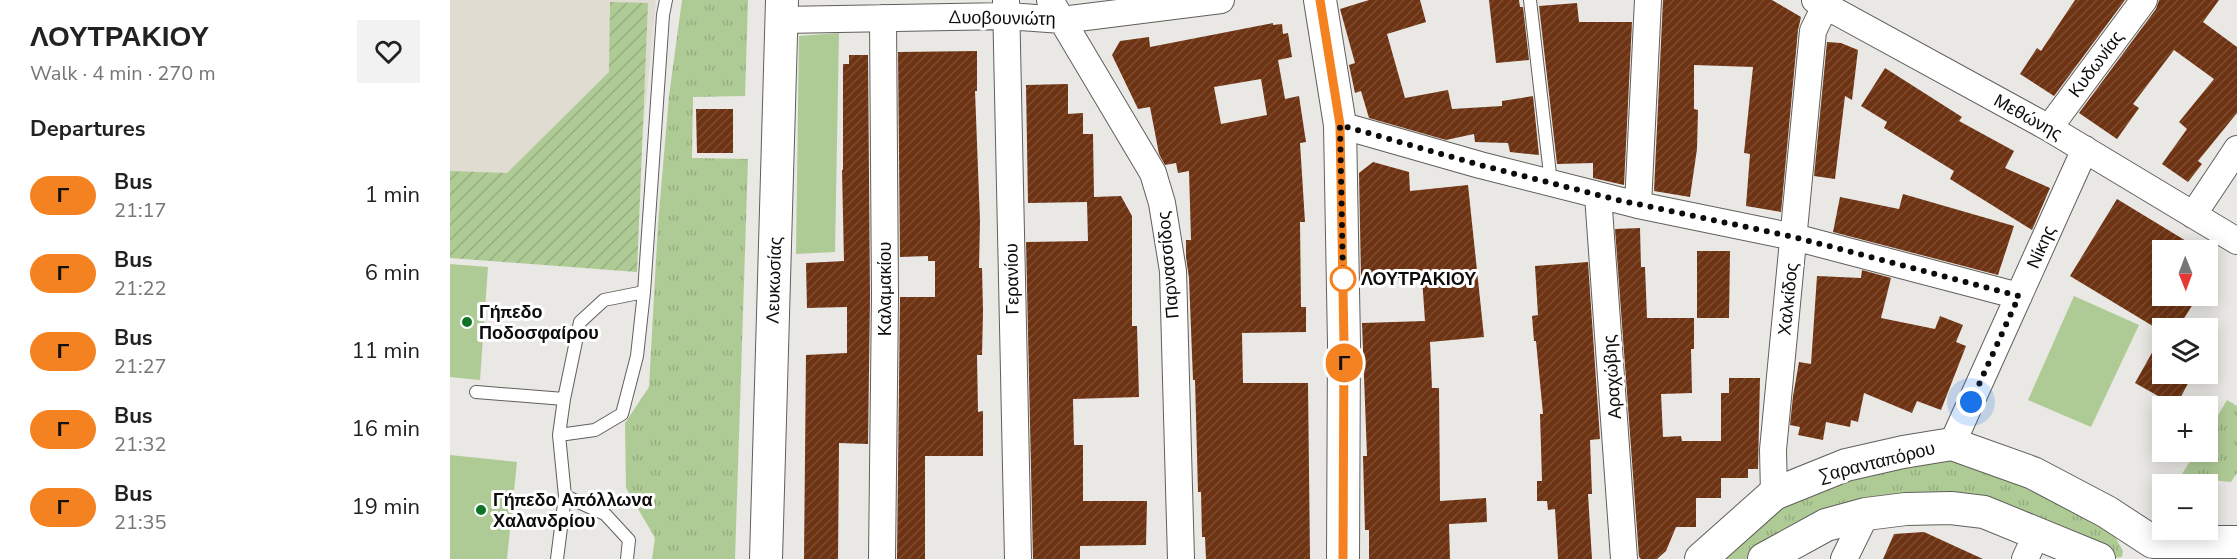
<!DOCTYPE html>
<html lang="en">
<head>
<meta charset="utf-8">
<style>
	:root { --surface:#fff; --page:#f2f2f2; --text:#222; --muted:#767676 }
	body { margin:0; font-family:"Nunito Sans",sans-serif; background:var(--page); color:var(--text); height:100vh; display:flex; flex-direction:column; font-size:22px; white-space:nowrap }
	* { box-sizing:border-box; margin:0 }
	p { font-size:20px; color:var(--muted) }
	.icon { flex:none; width:33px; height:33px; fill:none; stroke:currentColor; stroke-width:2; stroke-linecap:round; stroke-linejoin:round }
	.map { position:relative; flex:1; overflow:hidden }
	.side { display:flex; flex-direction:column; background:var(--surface); width:450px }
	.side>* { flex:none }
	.badge { padding:0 12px; border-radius:20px; font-size:21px; line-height:39px }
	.needle { width:39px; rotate:179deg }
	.buttons { position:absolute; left:1702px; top:240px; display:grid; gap:12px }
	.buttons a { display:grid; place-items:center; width:66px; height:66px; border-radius:0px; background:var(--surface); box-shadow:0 3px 15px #0003; font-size:30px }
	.you { position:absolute; width:30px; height:30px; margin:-15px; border:4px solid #fff; border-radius:50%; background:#1a73e8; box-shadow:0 0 0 9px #1a73e833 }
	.map>.badge { position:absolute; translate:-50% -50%; box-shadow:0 0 0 3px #fff }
	h2 { padding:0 30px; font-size:22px; line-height:54px }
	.round { display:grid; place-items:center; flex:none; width:63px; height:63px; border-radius:0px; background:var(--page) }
	.overview { display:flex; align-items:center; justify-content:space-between; height:102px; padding:0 30px }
	h1 { font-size:28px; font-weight:800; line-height:45px }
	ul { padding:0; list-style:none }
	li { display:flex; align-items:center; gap:18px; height:78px; padding:0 30px }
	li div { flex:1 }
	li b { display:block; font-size:22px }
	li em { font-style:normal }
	li .badge { min-width:66px; font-weight:700; text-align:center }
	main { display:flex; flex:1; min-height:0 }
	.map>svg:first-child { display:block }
	.built { fill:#e0dcd1 }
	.grass { fill:#afcb95 }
	.park { fill:url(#park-tufts) }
	.garden { fill:url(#garden-furrows) }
	.building { fill:url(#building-hatch); fill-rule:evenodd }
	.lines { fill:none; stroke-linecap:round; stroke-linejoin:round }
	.service-casing { stroke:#605f5c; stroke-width:14 }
	.minor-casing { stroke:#605f5c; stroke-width:28 }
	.tertiary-casing { stroke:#605f5c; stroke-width:34 }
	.service { stroke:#fff; stroke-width:12 }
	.minor { stroke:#fff; stroke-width:26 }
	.tertiary { stroke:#fff; stroke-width:32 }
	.line-casing { stroke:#fff; stroke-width:14 }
	.line { stroke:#f58220; stroke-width:9 }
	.walk { stroke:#0d0c0b; stroke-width:6; stroke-dasharray:0 10.8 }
	.stop-dot { fill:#fff; stroke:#f58220; stroke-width:3 }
	.poi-dot { fill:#0e7526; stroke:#fff; stroke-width:2 }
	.labels { text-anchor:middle; stroke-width:6; stroke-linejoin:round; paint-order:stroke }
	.street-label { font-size:18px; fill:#0d0c0b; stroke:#fff }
	.stop-label { font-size:18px; font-weight:bold; fill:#0d0c0b; stroke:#fff; text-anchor:start }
	.poi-label { font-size:18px; font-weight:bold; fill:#0d0c0b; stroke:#fff; text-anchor:start }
</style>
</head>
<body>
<main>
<section class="side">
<div class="overview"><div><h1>ΛΟΥΤΡΑΚΙΟΥ</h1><p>Walk · 4 min · 270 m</p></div><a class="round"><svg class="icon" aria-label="heart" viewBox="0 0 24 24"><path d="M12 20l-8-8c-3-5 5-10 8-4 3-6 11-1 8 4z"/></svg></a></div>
<h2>Departures</h2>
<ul>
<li><span class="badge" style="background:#f58220;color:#111">Γ</span><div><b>Bus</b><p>21:17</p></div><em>1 min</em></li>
<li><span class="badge" style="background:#f58220;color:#111">Γ</span><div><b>Bus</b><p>21:22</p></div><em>6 min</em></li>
<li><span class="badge" style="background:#f58220;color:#111">Γ</span><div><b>Bus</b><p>21:27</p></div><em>11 min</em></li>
<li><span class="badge" style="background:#f58220;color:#111">Γ</span><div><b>Bus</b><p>21:32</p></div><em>16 min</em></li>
<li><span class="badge" style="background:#f58220;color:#111">Γ</span><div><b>Bus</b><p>21:35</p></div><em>19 min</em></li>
</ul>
</section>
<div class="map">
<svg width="1787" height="559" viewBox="0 0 1787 559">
	<defs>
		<pattern id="park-tufts" width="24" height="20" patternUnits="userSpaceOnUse" patternTransform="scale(1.5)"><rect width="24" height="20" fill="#afcb95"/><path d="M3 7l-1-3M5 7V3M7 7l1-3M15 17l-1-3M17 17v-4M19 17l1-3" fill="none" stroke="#95ad7f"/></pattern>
		<pattern id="garden-furrows" width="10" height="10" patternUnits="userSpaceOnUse" patternTransform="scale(1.5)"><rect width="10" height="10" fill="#afcb95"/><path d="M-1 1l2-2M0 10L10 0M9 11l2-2" fill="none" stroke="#95ad7f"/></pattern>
		<pattern id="building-hatch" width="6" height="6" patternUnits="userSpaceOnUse" patternTransform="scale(1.5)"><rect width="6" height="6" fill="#6e3312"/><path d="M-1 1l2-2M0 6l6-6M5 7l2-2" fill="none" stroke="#7c4d33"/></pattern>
	</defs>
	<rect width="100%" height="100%" fill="#e9e8e4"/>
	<path class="built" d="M0,0H206L180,266L0,256Z"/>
	<path class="grass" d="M389,33L385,252L346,254L349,36Z
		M0,264L38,267L30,380L0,377Z
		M1624,296L1689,325L1641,427L1578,400Z
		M0,455L67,462L57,559H0Z"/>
	<path class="park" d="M232,0H298L295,96L243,97L242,158L298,159L285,559H202L205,538L176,488L175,423L199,387L208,224L219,96Z
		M1777,400L1787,406V473L1781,482L1730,477L1746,452H1758V432Z
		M1491,460H1515L1536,464L1643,518L1664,535L1673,551L1672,557L1663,558L1574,516L1358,523L1296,559H1271L1340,502L1380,481Z"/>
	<path class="garden" d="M160,2L198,3L187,272L0,258V171L57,173L159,72Z"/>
	<path class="building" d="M919,0H970L976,22L937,34L955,98L998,90L1002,109L1052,106V101L1083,96L1089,155L1060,152L1058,143L1025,142L1024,134L996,140L919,118L911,91L905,93L899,65L905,63L890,9Z
		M1039,0H1069L1070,7H1073L1079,60L1046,63Z
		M1213,0H1322L1351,17L1348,30L1331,212L1296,206L1300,154L1294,153L1303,67L1244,65V109L1248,110L1247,149L1240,197L1204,191Z
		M1625,0H1675L1604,96L1570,74L1587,48L1591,51Z
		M1709,0H1769L1753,22L1787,47V113L1748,161L1752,164L1738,182L1712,164L1737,129L1729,122L1764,79L1724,50L1683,104L1689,108L1667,139L1629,113L1706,9Z
		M1127,3L1129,22H1182L1174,185L1143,178V163L1107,164L1089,6Z
		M823,23V25L832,24L833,34L838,33L842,57L828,60L835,99L849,96L856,142L850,143L855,222H850L851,307H856V332L792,333L793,383H858L860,559H756L755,537H752L751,492H748L745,380H743L739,278L736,257V240H741L739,171L728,173L726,163L715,165L709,154L700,107L688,109L662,55L670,41L699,37L700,47ZM811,79L817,115L771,124L764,87Z
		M1377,42L1391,43L1408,50L1402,100L1395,96L1385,179L1364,176Z
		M527,51V91H525L530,221L529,268H532L533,311L532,355H527L528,412L533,411V456H475V559H447L450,297H485V261H478V256L450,257L448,52Z
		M399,55H418L420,296L418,444L389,443L388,559H354L356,355L397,353V307L357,308L356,263L394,261L392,170H393V64H399Z
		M1435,68L1512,117L1509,121L1564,151L1555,168L1600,188L1582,230L1500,179L1504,171L1434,128L1437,122L1411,106Z
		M618,84V114L633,113V134H643L644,197L671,196L682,216V326H687L689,397L623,399L624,445H633V501H697L696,545L630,546V559H583L576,242L638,241L637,202L578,203L576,85Z
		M246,109H283V153H247Z
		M923,162L959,172L960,191L1018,185L1034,337L980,342L982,388H989L990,501L1036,498L1037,522L999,524L1000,559H919V530H915L913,456H917L912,323L975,321L972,278H911L909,173Z
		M1453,194L1564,226L1548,275L1383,232L1390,197L1449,209Z
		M1667,199L1751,250H1713V296H1748L1728,328H1706L1620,276Z
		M1190,228L1191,267H1195L1197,318H1244V349H1241L1242,393L1211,394L1213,437L1231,436L1232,441H1271V393H1279V378H1310L1308,469H1298V478H1271V498H1246V527H1226L1216,551L1207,559H1191L1189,557L1165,229Z
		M1247,251H1280L1279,318H1247Z
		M1138,262L1150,439L1140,440L1142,494H1138L1142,559H1108L1105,509L1098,510L1097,501H1087V481H1092L1090,414H1093L1086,341H1084L1082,316L1088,315L1085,266Z
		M1412,270L1441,278L1431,318L1485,329L1490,316L1513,325L1506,342L1516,346L1491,410L1467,401L1462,413L1414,393L1408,422L1401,420L1400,427L1376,422L1373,440L1348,435L1350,427L1340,425L1343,396L1349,362L1361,364L1367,276L1411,278Z
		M1713,333V374H1743L1726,406L1685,383Z
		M1474,532L1533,559H1433L1444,534Z"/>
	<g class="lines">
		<defs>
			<path id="service" d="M1080,0L1101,183
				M26,392L114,399L130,322L154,300L194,292L213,15L216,0
				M109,435L145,430L172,414L187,356L194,292
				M115,496L155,514L179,540L177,559
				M107,559L115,496L109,435L114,399"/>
			<path id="minor" d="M556,0L568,559
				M600,0L703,173L712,203L723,271L731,559
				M1365,0L1599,128L1787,241
				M332,20L557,16L612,20L771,0
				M890,125L1030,165L1188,205L1344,237L1569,296
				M1599,128L1694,0
				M1148,195L1174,559
				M1188,205L1198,0
				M1743,215L1787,149
				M1502,444L1635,149
				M1324,494L1323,450L1363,31L1378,0
				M432,559L435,296L433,18
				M1394,559L1416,514
				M1575,559L1587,533"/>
			<path id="tertiary" d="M870,0L890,125L894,344L893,559
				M316,559L332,0
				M1251,559L1324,494L1396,465L1453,452L1502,444L1583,473L1657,512L1703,542H1787
				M1314,559L1376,525L1416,514L1456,509L1501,508L1534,512L1649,559"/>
		</defs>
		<use href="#service" class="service-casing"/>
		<use href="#minor" class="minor-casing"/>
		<use href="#tertiary" class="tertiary-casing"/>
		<use href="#service" class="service"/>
		<use href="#minor" class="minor"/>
		<use href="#tertiary" class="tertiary"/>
	</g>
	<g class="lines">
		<defs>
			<path id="line" d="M870,0L890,125L894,344L893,559"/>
		</defs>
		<use href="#line" class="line-casing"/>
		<use href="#line" class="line"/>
		<path class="walk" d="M893,279L890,125L1030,165L1168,200L1344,237L1569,296L1521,402"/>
	</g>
	<circle class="stop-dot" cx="893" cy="279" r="12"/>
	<g class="poi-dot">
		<circle cx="17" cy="322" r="6"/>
		<circle cx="31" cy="510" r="6"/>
	</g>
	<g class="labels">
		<g class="street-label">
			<text transform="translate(552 18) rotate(1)" y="6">Δυοβουνιώτη</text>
			<text transform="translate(1646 64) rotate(-53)" y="6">Κυδωνίας</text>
			<text transform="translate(1578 117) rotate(29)" y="6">Μεθώνης</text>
			<text transform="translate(1591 247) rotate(-66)" y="6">Νίκης</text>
			<text transform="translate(718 265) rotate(-95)" y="6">Παρνασσίδος</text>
			<text transform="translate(562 279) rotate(-91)" y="6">Γερανίου</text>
			<text transform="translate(324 280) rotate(-88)" y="6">Λευκωσίας</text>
			<text transform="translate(435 289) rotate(-90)" y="6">Καλαμακίου</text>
			<text transform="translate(1338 299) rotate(-84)" y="6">Χαλκίδος</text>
			<text transform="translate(1162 377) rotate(-94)" y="6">Αραχώβης</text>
			<text transform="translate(1427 462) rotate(-14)" y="6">Σαρανταπόρου</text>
		</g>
		<g class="stop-label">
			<text x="911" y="285">ΛΟΥΤΡΑΚΙΟΥ</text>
		</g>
		<g class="poi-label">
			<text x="29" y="318">Γήπεδο<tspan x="29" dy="21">Ποδοσφαίρου</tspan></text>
			<text x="43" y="506">Γήπεδο Απόλλωνα<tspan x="43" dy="21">Χαλανδρίου</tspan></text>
		</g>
	</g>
</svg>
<div class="buttons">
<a><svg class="needle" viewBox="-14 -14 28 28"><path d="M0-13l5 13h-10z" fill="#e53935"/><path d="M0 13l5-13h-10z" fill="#767676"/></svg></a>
<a><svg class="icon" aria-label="layers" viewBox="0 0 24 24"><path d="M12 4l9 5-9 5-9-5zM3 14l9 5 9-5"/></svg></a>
<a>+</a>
<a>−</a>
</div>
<div class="you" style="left:1521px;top:402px"></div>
<b class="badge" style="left:894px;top:363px;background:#f58220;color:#111">Γ</b>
</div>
</main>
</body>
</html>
